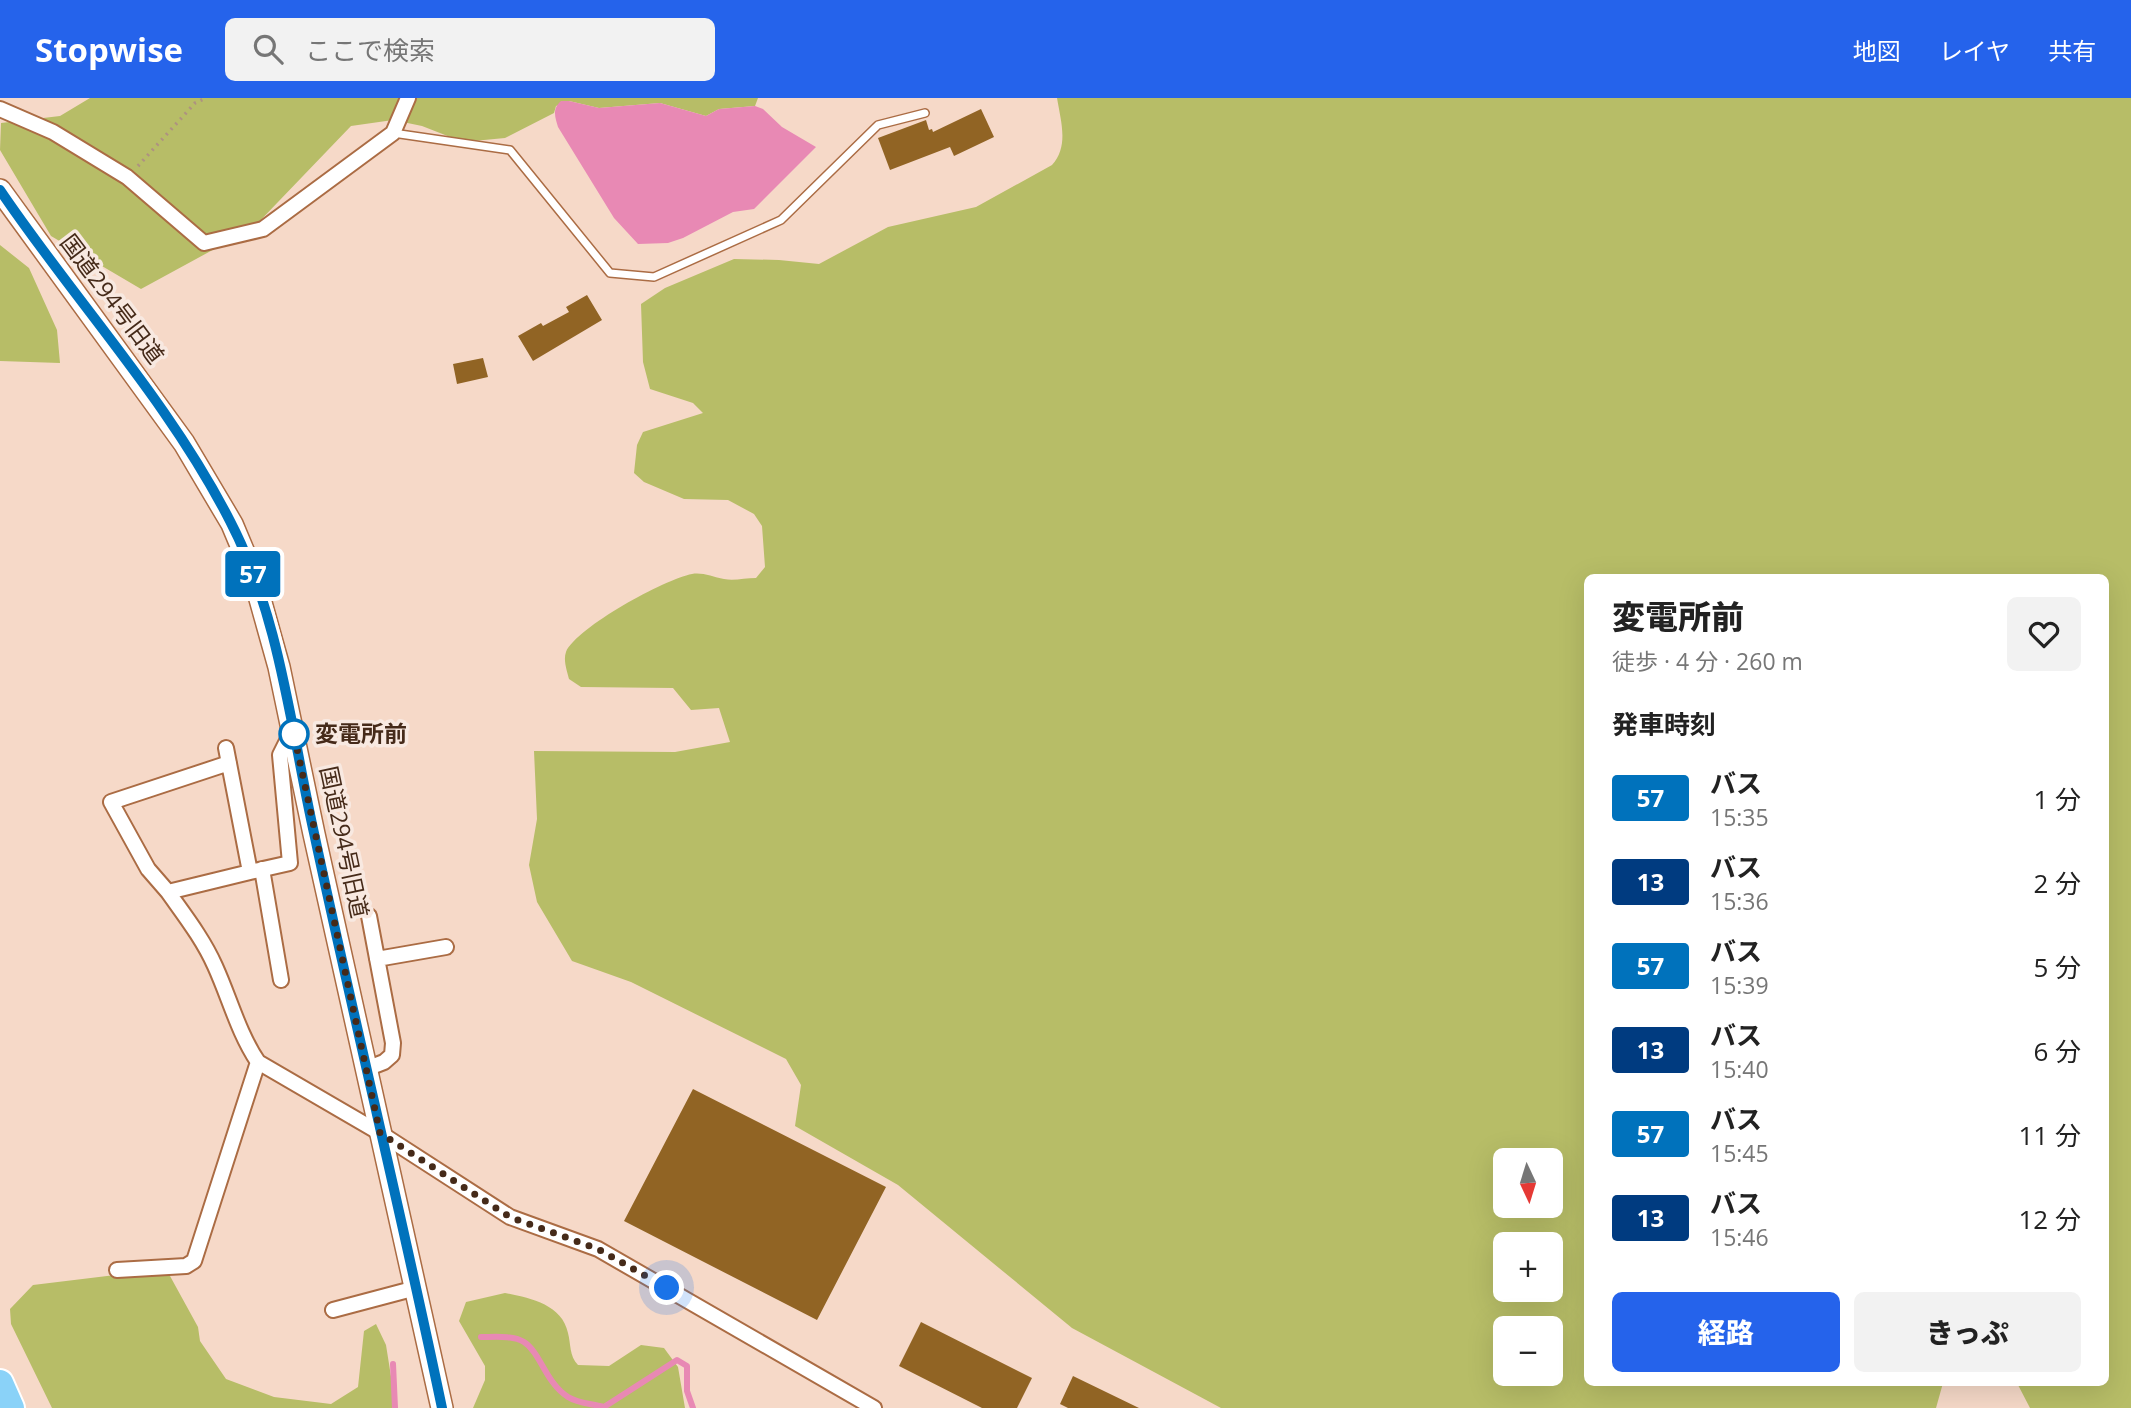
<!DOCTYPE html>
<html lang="ja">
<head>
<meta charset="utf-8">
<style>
	:root { --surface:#fff; --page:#f2f2f2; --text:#222; --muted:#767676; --accent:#2563eb }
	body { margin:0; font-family:"Open Sans","Noto Sans JP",sans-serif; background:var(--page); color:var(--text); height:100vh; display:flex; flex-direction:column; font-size:26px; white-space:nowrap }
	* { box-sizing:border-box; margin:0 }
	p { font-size:23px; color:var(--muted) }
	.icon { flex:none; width:38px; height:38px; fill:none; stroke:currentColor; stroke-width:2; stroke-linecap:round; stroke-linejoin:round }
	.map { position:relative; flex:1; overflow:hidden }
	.panel { position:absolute; left:1584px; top:476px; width:525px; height:812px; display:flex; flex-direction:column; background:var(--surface); border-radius:10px; box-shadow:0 7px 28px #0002 }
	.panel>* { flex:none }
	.badge { padding:0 14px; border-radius:5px; font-size:24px; line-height:46px }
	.needle { width:46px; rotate:176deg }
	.fabs { position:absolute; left:1493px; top:1050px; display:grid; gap:14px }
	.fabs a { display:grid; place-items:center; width:70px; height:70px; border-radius:10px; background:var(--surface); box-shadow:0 7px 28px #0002; font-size:35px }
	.you { position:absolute; width:35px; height:35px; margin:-18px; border:5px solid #fff; border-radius:50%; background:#1a73e8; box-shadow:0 0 0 10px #1a73e833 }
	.map>.badge { position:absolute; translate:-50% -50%; box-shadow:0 0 0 4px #fff }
	h2 { padding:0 28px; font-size:26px; line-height:63px }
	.round { display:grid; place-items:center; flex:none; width:74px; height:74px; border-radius:10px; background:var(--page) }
	.overview { display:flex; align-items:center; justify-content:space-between; height:119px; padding:0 28px }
	h1 { font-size:33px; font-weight:800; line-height:52px }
	.button { display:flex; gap:14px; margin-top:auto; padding:14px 28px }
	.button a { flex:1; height:80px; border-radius:10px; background:var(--accent); color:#fff; font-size:28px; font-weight:800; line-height:80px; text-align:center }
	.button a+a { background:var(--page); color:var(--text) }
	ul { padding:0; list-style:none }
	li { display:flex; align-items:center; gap:21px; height:84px; padding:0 28px }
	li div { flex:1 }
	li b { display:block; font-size:26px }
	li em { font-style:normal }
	li .badge { min-width:77px; font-weight:700; text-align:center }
	header { display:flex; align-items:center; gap:42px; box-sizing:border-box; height:98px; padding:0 35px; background:var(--accent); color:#fff }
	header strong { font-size:33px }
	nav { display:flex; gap:38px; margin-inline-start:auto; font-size:24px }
	.search { width:490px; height:63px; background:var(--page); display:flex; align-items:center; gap:18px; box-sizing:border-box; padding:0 24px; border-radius:10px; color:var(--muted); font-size:26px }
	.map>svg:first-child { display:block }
	.green { fill:#b7bd67; fill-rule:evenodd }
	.water { fill:#e889b4 }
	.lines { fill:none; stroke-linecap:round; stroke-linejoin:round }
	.stream { stroke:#e889b4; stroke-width:6 }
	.building { fill:#916424 }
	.lane-casing { stroke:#ab6c44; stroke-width:10 }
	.street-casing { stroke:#ab6c44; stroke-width:18 }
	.secondary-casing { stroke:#ab6c44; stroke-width:24 }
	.highway-casing { stroke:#fff; stroke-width:30 }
	.path { stroke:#ae9281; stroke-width:3.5; stroke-dasharray:2 5; stroke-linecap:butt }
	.lane { stroke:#fff; stroke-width:7 }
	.street { stroke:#fff; stroke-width:14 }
	.secondary { stroke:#fff; stroke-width:21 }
	.highway { stroke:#8ad2f8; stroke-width:26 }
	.line-casing { stroke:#fff; stroke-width:16 }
	.line { stroke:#0072bc; stroke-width:10 }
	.walk { stroke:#452a19; stroke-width:7; stroke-dasharray:0 12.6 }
	.stop-dot { fill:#fff; stroke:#0072bc; stroke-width:3.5 }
	.labels { text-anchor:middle; stroke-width:7; stroke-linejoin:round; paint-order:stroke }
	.street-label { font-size:23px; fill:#452a19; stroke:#f8e9e1 }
	.stop-label { font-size:23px; font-weight:bold; fill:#452a19; stroke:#f8e9e1; text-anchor:start }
</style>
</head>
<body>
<header>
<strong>Stopwise</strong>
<div class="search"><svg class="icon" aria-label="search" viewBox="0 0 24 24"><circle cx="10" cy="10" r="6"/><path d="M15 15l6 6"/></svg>ここで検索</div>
<nav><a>地図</a><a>レイヤ</a><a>共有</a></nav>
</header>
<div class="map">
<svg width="2131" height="1310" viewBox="0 0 2131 1310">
	<rect width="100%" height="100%" fill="#f6d9c8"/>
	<path class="green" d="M90,0H758L755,8L719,11L706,18L660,5L599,10L569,3L556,8L554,15L505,40L463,44L422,28L393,22L351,28L253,130L141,191L51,138L0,52L1,25L60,18Z
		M1057,0H2131V1310H2030L2017,1285L2105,1284V480H1587V1284L1943,1285L1936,1310H1221L1072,1230L898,1087L795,1028L801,987L786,961L631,884L572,863L537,804L529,767L537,721L534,653L675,654L730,644L719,610L691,612L673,590L581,589L569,581C567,573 563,562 566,554C577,529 665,481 692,476C702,474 713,479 724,481C734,483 745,480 756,480L765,469L762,428L754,416L728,402L684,401L644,384L634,375L637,347L643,334L703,315L693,305L650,291L643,264L641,206L665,190L734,161L779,162L819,166L888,129L976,109L1052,67C1069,48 1061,24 1057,0ZM1505,1062H1550V1108H1505ZM1505,1146H1550V1192H1505ZM1550,1230V1276H1505V1230Z
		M0,147L29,170L57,232L60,265L0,263Z
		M140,1174L170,1178L198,1229L200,1243L226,1281L274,1299L331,1306L358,1289L364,1233L376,1226L386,1247L396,1310H52L11,1226L10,1211L33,1187Z
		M505,1195C529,1200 562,1206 568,1235C571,1246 569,1258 578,1267L609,1268L641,1247L664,1250L678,1269L685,1310H473L485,1282V1268L459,1223L466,1204Z"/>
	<path class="water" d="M561,3H569L599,10L660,5L706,18L719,11L755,8L763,11L782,29L816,49L754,111L733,114L683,140L668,145L638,146L614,120L558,29C555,19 552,11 561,3Z"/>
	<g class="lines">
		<path class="stream" d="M481,1239C494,1239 513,1237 524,1244C541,1255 545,1284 568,1299C577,1305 593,1306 604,1309L677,1262L687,1268V1293L693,1310
			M393,1266L395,1310"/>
	</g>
	<path class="building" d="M981,11L994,39L954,58L950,49L890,72L878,40L926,22L929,32L932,31L933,34Z
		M587,197L602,222L533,263L518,238L541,225L543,228L569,214L566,209Z
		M483,260L488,279L457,286L453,266Z
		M693,991L886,1089L817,1222L624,1123Z
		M921,1224L1032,1280L1017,1310H982L899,1268Z
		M1073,1278L1139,1310H1068L1060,1306Z"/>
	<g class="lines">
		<defs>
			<path id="lane" d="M393,35L510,52L610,175L654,179L781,122L878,27L925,15"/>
			<path id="street" d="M0,11L53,34L127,79L204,145L263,131L393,35L408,0
				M226,650L250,774L290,765L280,657L292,633
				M229,665L111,704L148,771L168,794L250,774
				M262,771L281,882
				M168,794C185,818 203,841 215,868C230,901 238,934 258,964L380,1035L510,1119L598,1151L874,1310
				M377,861L446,849
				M366,971L384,964L392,957L393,945L369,818
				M117,1172L186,1168L194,1163L258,964
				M333,1212L416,1190"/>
			<path id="secondary" d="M0,92L184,345L232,426L253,476L279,569L314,736L442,1310"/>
			<path id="highway" d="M0,1285L11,1310"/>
		</defs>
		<use href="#lane" class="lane-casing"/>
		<use href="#street" class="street-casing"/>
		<use href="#secondary" class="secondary-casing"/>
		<use href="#highway" class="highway-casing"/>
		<path class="path" d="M138,68L195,5L206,0"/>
		<use href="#lane" class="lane"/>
		<use href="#street" class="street"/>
		<use href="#secondary" class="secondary"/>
		<use href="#highway" class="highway"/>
	</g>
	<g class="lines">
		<defs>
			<path id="line" d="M0,92C75,203 169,303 230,423C280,519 291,632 314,735C355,927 402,1118 442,1310"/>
		</defs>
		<use href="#line" class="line-casing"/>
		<use href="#line" class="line"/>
		<path class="walk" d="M294,636L293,632L380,1035L510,1119L598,1151L667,1190"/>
	</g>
	<circle class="stop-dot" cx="294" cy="636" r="14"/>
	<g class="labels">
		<g class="street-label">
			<text transform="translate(112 201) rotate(53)" y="8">国道294号旧道</text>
			<text transform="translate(344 744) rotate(78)" y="8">国道294号旧道</text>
		</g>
		<g class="stop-label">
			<text x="315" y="644">変電所前</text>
		</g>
	</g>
</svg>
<div class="fabs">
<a><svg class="needle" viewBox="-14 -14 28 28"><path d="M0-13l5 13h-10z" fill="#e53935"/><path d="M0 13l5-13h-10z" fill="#767676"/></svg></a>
<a>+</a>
<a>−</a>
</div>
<div class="you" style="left:667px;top:1190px"></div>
<b class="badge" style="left:253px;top:476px;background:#0072bc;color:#fff">57</b>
<section class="panel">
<div class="overview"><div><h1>変電所前</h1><p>徒歩 · 4 分 · 260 m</p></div><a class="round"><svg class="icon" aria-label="heart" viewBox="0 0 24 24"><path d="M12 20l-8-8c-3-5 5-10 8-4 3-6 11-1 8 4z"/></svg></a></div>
<h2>発車時刻</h2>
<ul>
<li><span class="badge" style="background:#0072bc;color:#fff">57</span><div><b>バス</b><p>15:35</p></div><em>1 分</em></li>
<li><span class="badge" style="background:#003b80;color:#fff">13</span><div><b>バス</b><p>15:36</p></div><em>2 分</em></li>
<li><span class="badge" style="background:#0072bc;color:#fff">57</span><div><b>バス</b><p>15:39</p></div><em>5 分</em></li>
<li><span class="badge" style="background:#003b80;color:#fff">13</span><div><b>バス</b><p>15:40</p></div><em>6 分</em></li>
<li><span class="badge" style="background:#0072bc;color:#fff">57</span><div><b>バス</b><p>15:45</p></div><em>11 分</em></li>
<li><span class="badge" style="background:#003b80;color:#fff">13</span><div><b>バス</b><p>15:46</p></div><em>12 分</em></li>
</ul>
<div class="button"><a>経路</a><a>きっぷ</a></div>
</section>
</div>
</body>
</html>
